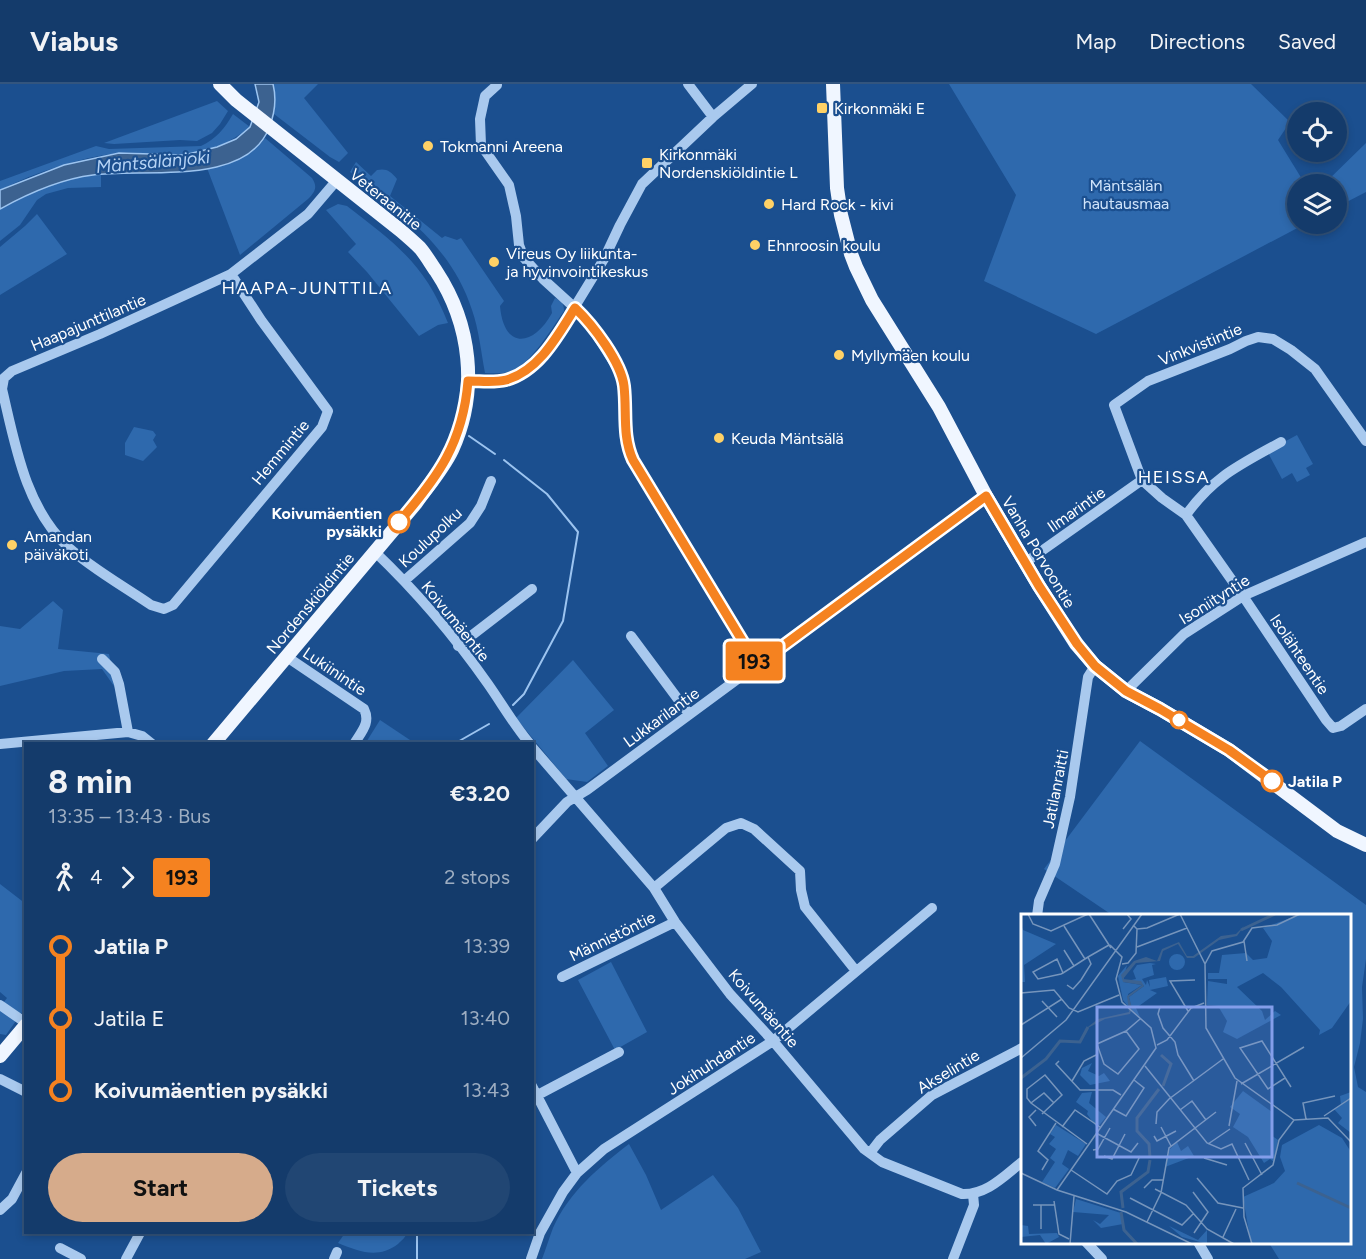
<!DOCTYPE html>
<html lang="en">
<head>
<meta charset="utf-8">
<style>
	:root { --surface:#143b6b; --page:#214673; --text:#f1f3f6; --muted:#9dadc1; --line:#33557e; --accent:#d6ab8b }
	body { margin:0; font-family:Figtree,sans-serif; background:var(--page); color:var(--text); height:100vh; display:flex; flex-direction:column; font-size:22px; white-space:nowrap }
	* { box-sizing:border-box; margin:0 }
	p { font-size:20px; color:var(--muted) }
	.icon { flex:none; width:33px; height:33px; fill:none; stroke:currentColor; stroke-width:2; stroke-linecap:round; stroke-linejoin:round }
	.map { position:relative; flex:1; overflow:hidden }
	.sheet { position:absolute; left:24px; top:658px; width:510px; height:492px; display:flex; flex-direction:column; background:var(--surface); border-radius:0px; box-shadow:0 3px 9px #0003,0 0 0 2px var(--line) }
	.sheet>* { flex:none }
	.badge { padding:0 12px; border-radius:4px; font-size:21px; line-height:39px }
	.buttons { position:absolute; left:1287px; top:18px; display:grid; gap:12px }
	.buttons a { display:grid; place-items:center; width:60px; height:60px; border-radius:50%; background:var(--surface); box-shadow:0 3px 9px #0003,0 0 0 2px var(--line); font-size:30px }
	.map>.badge { position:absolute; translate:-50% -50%; box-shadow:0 0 0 3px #fff }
	.legs { display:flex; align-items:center; gap:9px; height:66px; padding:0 24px; font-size:20px }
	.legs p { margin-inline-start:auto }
	.headline { display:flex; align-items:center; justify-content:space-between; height:102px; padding:0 24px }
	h1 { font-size:33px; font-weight:700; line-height:45px }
	.primary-button { display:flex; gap:12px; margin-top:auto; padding:12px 24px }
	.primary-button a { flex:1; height:69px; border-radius:36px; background:var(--accent); color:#111; font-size:24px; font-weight:700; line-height:69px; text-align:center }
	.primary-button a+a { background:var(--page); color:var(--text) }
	ul { padding:0 24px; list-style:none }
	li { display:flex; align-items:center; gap:21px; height:72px; font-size:22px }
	li i { display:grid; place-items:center; width:9px; height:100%; margin:0 8px; background:currentColor }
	li i::after { content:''; width:15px; height:15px; margin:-8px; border:4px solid; border-radius:50%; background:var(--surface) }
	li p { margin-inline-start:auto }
	li:first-child i { background:linear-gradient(#0000 50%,currentColor 0) }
	li:last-child i { background:linear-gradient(currentColor 50%,#0000 0) }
	header { display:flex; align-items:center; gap:36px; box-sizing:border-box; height:84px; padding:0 30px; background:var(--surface); border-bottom:2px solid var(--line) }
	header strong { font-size:28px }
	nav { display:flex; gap:33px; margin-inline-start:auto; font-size:21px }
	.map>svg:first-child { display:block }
	.green { fill:#2e69ad }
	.water { fill:#3c6290; stroke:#9cc4f0; stroke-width:1.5 }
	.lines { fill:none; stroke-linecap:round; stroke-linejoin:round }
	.stream { stroke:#9cc4f0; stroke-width:2 }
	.minor { stroke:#a9c9ee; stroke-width:10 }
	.major { stroke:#f0f6ff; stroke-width:14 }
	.line-1-casing { stroke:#fff; stroke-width:14 }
	.line-1 { stroke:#f58220; stroke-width:9 }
	.poi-dot { fill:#ffd166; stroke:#1b4f8f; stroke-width:2 }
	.stop-1-dot { fill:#fff; stroke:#f58220; stroke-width:3 }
	.labels { text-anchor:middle; stroke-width:4.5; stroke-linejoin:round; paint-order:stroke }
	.poi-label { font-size:16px; fill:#fff; stroke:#1b4f8f; text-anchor:start }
	.park-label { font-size:16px; fill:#cfe3fa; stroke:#1b4f8f }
	.street-label { font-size:16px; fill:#fff; stroke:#1b4f8f }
	.stop-label { font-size:16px; font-weight:bold; fill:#fff; stroke:#1b4f8f; text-anchor:end }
	.water-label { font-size:18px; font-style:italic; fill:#b5d3f5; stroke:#1b4f8f }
	.neighbourhood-label { font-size:18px; letter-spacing:1.5px; fill:#fff; stroke:#1b4f8f }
	.inset-river { fill:none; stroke:#3c6290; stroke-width:3 }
	.inset-road { fill:none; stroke:#7695bc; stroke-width:1.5 }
	.view { fill:#839eea; fill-opacity:0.15; stroke:#839eea; stroke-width:3 }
	.inset-edge { fill:none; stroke:#fff; stroke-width:3 }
</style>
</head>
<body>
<header>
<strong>Viabus</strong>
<nav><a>Map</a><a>Directions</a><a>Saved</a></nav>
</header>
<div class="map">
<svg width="1366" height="1175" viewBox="0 0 1366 1175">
	<rect width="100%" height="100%" fill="#1b4f8f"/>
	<path class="green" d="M273,0H318L304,14L348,69L339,78L330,73L274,30L275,12Z
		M949,0H1251L1290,38L1278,56L1305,100H1298V140H1305L1096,250L984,197L1016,111Z
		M217,17L228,27L220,40L212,49L197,57L180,56L114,60L104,59Z
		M233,30L250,43C231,58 208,69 183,71C161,72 139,67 118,69C78,74 36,88 0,106V97L96,62L109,65L201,62C216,55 225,44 233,30Z
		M265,54L312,94C318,103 315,108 308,115L240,171L207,84C228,79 251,73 265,54Z
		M1366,59V108L1337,123L1336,100H1324Z
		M356,78L371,92L377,86C386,84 391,87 397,95L390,112L442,154L445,152L457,156L461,154L504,217L500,222C504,267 534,262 552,229L551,222L555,214C561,217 564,219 564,227C551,245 531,281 509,288C502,290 493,289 485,289C481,268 479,246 472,226C451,161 401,128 350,88Z
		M101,90V103L68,104L46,110L37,116L20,141L0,157V125C31,107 65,93 101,90Z
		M338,120L347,122C395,159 425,180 448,239L438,241L419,252L367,188L348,168L356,160L326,126Z
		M37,130L67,170L0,211V163L25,142Z
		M134,343L153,347L156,351L153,356L157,363L143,377L125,371V359Z
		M1297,351L1313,380L1306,384L1310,391L1297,398L1292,389L1282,395L1267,367Z
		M53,517L63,526L58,565L109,570L116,605L102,585L64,587L0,602V542L20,545Z
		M573,576L614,626L585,649L608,682L587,698L566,695L516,634Z
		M380,636L416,660H365Z
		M1140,657L1366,821V875L1362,903L1363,935L1360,959L1354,983L1358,1003L1366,1008V1175H1279L1269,1159L1350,1158V832L1112,831L1044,785Z
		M0,800L26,820L25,924L6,951L0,950V923L7,914L0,908Z
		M611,878L647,948L615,966L578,896Z
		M629,1060L646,1091L661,1126L713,1091L738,1124L761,1168L745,1175H542C546,1165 549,1154 553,1144C569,1108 599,1083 629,1060Z
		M345,1149H407C405,1154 402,1156 398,1160C378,1175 360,1168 338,1159Z"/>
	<path class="water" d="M255,0H273C277,16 275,29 269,44C246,103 143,84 93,91C60,95 29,109 0,125V106L64,81L119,69L184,71L217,63L236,55L250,43L259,18Z"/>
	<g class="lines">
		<path class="stream" d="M469,352L495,370
			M504,376L547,410L578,448L563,537L524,610L513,621
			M454,660L489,640
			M417,1149V1175"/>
		<path class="minor" d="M688,0L713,33
			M497,1L485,12L480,35L481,61L509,101L516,132L519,161L524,174L543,195L586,234L620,288L624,300L627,362L633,376L757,581
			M231,190L261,236L328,327L322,343L173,521L164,525L151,521C125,503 91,484 68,463C25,423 15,360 2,305L4,294L12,287L100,250L231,190L308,130L337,96
			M468,297C515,298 521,293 552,260L604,175L620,141L642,100L713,33L752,0
			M1366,357L1315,285L1291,266L1273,255L1258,253L1246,257L1230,265L1148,297L1114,321L1142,396L1162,414L1186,431L1243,512L1326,636L1333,644L1341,642L1366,625
			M1186,431C1214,392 1240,381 1281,358
			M374,467C416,507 455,553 488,600C502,620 514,641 530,660
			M1026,478L1142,396
			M404,497L470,439L481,422L491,397
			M631,552L689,630
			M458,562L532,505
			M287,573L364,625C371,639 361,648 354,660
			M102,575L115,588L119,600L128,648
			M1126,607L1184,550L1243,512L1366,458
			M0,660L128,648L142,652L152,660
			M532,663L654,804L675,838L730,910L773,957L864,1065L882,1078L962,1110C987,1111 1004,1092 1022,1078
			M532,755L567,718L587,706L986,412
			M654,804L726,744L741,739L754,745L800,787L801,806L805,823L856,887
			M1037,832L1039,817L1055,780L1070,713L1088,593L1095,582
			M562,893L675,838
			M0,921L26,939
			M0,995L26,1008
			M532,1002L577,1089
			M532,1014L619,968
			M870,1069L880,1056L932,1011L1022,964
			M0,1126L12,1115L26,1089
			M1086,1158L1102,1175
			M1198,1158L1208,1175
			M60,1164L81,1175
			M126,1175L140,1149
			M334,1175L337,1168
			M531,1175L540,1149L563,1108L577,1089L604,1065L773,957L932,824
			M953,1175L974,1121L973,1110"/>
		<path class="major" d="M833,0L837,104L841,131L851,170L856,183L872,216L939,323L986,412L1039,502L1076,560L1095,582L1126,607L1160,625L1229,666L1337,747L1366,761
			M213,660L416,419C428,402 443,385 452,366C479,307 471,240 436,187C431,180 426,171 420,164C414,158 407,152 400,146L236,16L220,0
			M0,972L26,941"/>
	</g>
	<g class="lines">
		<defs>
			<path id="line-1" d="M399,438C438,393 463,359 468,297C481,297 494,299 506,296C539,287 558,251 575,224C593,241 621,278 624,302C627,328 622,352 633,376L757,581L986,412L1039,502L1077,560L1095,582L1126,607L1160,625L1229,666L1272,697"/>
		</defs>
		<use href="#line-1" class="line-1-casing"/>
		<use href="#line-1" class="line-1"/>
	</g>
	<g class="poi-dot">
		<rect x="816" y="18" width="12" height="12" rx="3"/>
		<circle cx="428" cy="62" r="6"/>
		<rect x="641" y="73" width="12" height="12" rx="3"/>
		<circle cx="769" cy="120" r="6"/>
		<circle cx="755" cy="161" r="6"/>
		<circle cx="494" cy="178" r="6"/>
		<circle cx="839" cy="271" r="6"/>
		<circle cx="719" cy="354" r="6"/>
		<circle cx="12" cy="461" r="6"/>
	</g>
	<g class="stop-1-dot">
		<circle cx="399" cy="438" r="10"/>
		<circle cx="1179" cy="636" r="8"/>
		<circle cx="1272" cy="697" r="10"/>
	</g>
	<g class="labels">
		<g class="poi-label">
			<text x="834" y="30">Kirkonmäki E</text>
			<text x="440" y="68">Tokmanni Areena</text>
			<text x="659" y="76">Kirkonmäki<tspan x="659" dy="18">Nordenskiöldintie L</tspan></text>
			<text x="781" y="126">Hard Rock - kivi</text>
			<text x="767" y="167">Ehnroosin koulu</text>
			<text x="506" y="175">Vireus Oy liikunta-<tspan x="506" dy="18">ja hyvinvointikeskus</tspan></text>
			<text x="851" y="277">Myllymäen koulu</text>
			<text x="731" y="360">Keuda Mäntsälä</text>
			<text x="24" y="458">Amandan<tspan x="24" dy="18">päiväkoti</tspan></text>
		</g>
		<g class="park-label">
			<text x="1126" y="107">Mäntsälän<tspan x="1126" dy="18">hautausmaa</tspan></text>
		</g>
		<g class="street-label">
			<text transform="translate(386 115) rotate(39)" y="6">Veteraanitie</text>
			<text transform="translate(88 238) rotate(-23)" y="6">Haapajunttilantie</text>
			<text transform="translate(1200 260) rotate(-22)" y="6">Vinkvistintie</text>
			<text transform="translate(280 368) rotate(-50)" y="6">Hemmintie</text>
			<text transform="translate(1076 425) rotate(-35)" y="6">Ilmarintie</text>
			<text transform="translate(430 453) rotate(-43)" y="6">Koulupolku</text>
			<text transform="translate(1039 468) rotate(59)" y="6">Vanha Porvoontie</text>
			<text transform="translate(1214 515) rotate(-32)" y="6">Isoniityntie</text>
			<text transform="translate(310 519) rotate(-50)" y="6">Nordenskiöldintie</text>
			<text transform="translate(456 537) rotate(51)" y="6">Koivumäentie</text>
			<text transform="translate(1300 570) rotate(56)" y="6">Isolähteentie</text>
			<text transform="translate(335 587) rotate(34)" y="6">Lukiinintie</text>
			<text transform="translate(661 633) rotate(-36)" y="6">Lukkarilantie</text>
			<text transform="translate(1055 705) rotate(-79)" y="6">Jatilanraitti</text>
			<text transform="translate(612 852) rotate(-26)" y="6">Männistöntie</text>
			<text transform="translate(764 924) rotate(49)" y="6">Koivumäentie</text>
			<text transform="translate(711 979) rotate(-33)" y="6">Jokihuhdantie</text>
			<text transform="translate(948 987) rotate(-31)" y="6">Akselintie</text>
		</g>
		<g class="stop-label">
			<text x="382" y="435">Koivumäentien<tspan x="382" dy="18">pysäkki</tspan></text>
			<text x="1288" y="703" text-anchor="start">Jatila P</text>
		</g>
		<g class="water-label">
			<text transform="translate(153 78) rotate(-5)" y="6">Mäntsälänjoki</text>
		</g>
		<g class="neighbourhood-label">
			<text x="307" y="210">HAAPA-JUNTTILA</text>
			<text x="1174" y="399">HEISSA</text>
		</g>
	</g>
	<g transform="translate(1021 830)">
		<rect width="330" height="330" fill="#1b4f8f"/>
		<path d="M280,0H330V87L311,114L298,121L299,116L260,73L242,59L216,73L241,97L244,106L254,97L260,101L216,125L202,118L206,107L197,92L186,91L187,67L206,70V65H187V59H198L201,41L225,39L232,46L246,44L251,27L242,14ZM0,11L2,16L35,30L3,51L4,68H0ZM148 48a8 8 0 1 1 16 0a8 8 0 1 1-16 0ZM129,49L135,50L131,51L133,61L121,65L125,71L126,66L129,73L128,66L145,63L147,72L129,76L136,79L115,94L119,103L111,96L108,83L123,72L118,67H105L115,65L112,57L116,51ZM106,51L102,68L121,71L107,80L109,95L102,86L97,62ZM71,149L67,157L78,162L83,159L89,167L69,171L59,161L61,154ZM222,177L251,198L250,221L257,226L253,248L249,245L243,249L227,223L212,213L219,200L209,193ZM71,178L68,189L85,203L76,214L66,200L67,197L55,188L61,179ZM330,178V219L317,209L321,204L313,195L320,191L319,182ZM35,211L65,230L57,242L47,236L41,250L48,255L34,274L21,268L34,248L29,244L35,235L28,230L34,223L29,220ZM298,211L321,224L330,238V330H230L222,283L253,269L264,257L259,243L261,231ZM156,228L160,237L167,232L173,242L144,253L149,235ZM55,285L100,299L102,310L80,314L72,306L79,310L88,301L52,298ZM0,311L7,312L8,320L36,319L38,323L25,330L19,321L0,323ZM148,312L177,326L186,316V330L161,323Z" fill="#2e69ad"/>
		<path d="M223,12L216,22L198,26L173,44H166L157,30L142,37L139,47L115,49L102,65L120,67L123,72L108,83L111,94L109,100L84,105L63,116L77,105L108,98L106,82L121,71L102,68L100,61L113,47L125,43L136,47L141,35L158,28L166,42H172L200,22L215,20Z" fill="#3c6290"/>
		<path class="inset-river" d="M220,16L254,0M140,141L150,150L142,172M0,164L25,145L39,127L59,128L67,113M129,244L128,230L116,217V204L138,175M276,269L330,294M102,294L100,278L127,258L129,246M100,298L103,316L116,330"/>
		<path class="inset-road" d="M7,0L12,10L30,17L67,0M68,0L90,34M159,0L184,50L185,114L214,164L273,206L307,204L330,228M112,11L116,15L126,14L159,0M43,12L64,45M102,15L110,5L106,0M223,27L226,47M116,33L166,14M43,36L53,52M101,50L107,49L115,39L116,15M184,50L191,37L222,28L231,14L256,11L279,0M42,59L36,45L12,58L17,65L40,60L42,59L67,43L88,31M46,71L52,75L60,66L70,50L67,43M0,79L33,76L48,94L57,98L98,81M21,87L36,103M139,93L137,100L142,114L154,128L157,141L173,167M167,97L149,67L174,66M0,111L41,85M105,117L118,135L97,160L83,150L76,130L105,117L119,105M136,131L146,126L170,94L183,89M0,144L45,106L121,0M38,147L35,150L59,176H92L100,181M124,152L186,229L200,235L211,230L228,266M264,164L247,175L219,134L241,127L270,173M51,167L63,147L75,141M220,170L283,133M10,189L6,184V175L24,161L41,181L21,200M33,189L23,179L10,189L66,230M92,195L105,202L123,174L113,166M159,196L171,187L185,206M303,202L330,184M285,205L282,189L314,182M135,210L136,198L148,185L202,145M15,212L8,203L15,196M208,212L216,167M41,213L54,196L79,213M140,213L150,232M75,219L110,238L117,229M133,222L136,227L155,217M224,229L241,261M187,230L209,215M72,236L77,235L89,214M83,242L91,245L104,220M183,244L206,251M21,256L27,246L17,237L35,209M50,256L86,280L96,267L110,261L119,242M0,259L36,276L105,298L171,330M176,264L197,289L222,294M123,274L131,266H142M134,275L165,291L186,315L213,330M36,276L135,134L130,114L101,88L95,65L101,43L89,31M172,278L187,298L173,319M109,284L161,311L173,299M33,287L38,320L48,325M12,291H33M20,291V315M126,308L140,279L148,234L195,198M202,323L215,295M49,330L53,282M231,330L223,303L222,274L252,251L258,226L273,206"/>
		<path class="view" d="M76,93H251V243H76Z"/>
		<rect width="330" height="330" class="inset-edge"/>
	</g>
</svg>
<div class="buttons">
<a><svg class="icon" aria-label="locate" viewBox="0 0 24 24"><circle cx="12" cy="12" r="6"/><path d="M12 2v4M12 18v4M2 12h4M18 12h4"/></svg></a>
<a><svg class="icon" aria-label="layers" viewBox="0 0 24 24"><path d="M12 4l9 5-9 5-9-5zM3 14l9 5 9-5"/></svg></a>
</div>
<b class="badge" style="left:754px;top:577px;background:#f58220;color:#111">193</b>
<section class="sheet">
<div class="headline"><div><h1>8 min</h1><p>13:35 – 13:43 · Bus</p></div><b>€3.20</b></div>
<div class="legs"><svg class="icon" aria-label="walk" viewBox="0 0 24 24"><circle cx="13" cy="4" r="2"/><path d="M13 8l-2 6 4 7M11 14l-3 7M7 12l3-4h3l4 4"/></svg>4<svg class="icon" aria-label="forward" viewBox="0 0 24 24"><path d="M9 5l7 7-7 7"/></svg><b class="badge" style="background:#f58220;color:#111">193</b><p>2 stops</p></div>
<ul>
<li><i style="color:#f58220"></i><b>Jatila P</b><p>13:39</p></li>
<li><i style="color:#f58220"></i><span>Jatila E</span><p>13:40</p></li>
<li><i style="color:#f58220"></i><b>Koivumäentien pysäkki</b><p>13:43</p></li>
</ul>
<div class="primary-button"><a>Start</a><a>Tickets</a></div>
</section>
</div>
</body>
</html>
